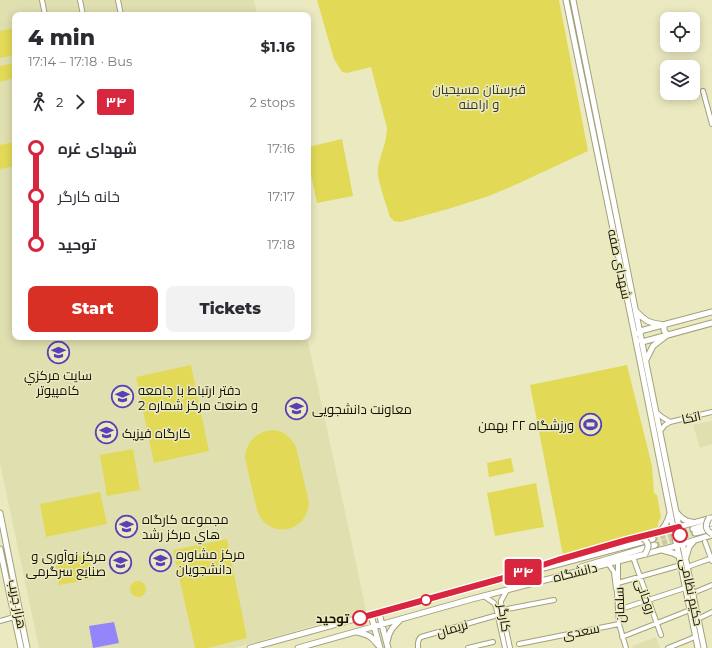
<!DOCTYPE html>
<html lang="en">
<head>
<meta charset="utf-8">
<style>
	:root { --surface:#fff; --page:#f2f2f3; --text:#2b2b33; --muted:#7c7c81; --accent:#d93025 }
	body { margin:0; font-family:Montserrat,Cairo,sans-serif; background:var(--page); color:var(--text); height:100vh; display:flex; flex-direction:column; font-size:15px; white-space:nowrap }
	* { box-sizing:border-box; margin:0 }
	p { font-size:13px; color:var(--muted) }
	.icon { flex:none; width:22px; height:22px; fill:none; stroke:currentColor; stroke-width:2; stroke-linecap:round; stroke-linejoin:round }
	.map { position:relative; flex:1; overflow:hidden }
	.panel { position:absolute; left:12px; top:12px; width:299px; height:328px; display:flex; flex-direction:column; background:var(--surface); border-radius:8px; box-shadow:0 2px 10px #0003 }
	.panel>* { flex:none }
	.badge { padding:0 8px; border-radius:3px; font-size:14px; line-height:26px }
	.controls { position:absolute; left:660px; top:12px; display:grid; gap:8px }
	.controls a { display:grid; place-items:center; width:40px; height:40px; border-radius:8px; background:var(--surface); box-shadow:0 2px 10px #0003; font-size:20px }
	.map>.badge { position:absolute; translate:-50% -50%; box-shadow:0 0 0 2px #fff }
	.legs { display:flex; align-items:center; gap:6px; height:44px; padding:0 16px; font-size:13px }
	.legs p { margin-inline-start:auto }
	.summary { display:flex; align-items:center; justify-content:space-between; height:68px; padding:0 16px }
	h1 { font-size:22px; font-weight:800; line-height:30px }
	.button { display:flex; gap:8px; margin-top:auto; padding:8px 16px }
	.button a { flex:1; height:46px; border-radius:8px; background:var(--accent); color:#fff; font-size:16px; font-weight:800; line-height:46px; text-align:center }
	.button a+a { background:var(--page); color:var(--text) }
	ul { padding:0 16px; list-style:none }
	li { display:flex; align-items:center; gap:14px; height:48px; font-size:15px }
	li i { display:grid; place-items:center; width:6px; height:100%; margin:0 5px; background:currentColor }
	li i::after { content:''; width:10px; height:10px; margin:-5px; border:3px solid; border-radius:50%; background:var(--surface) }
	li p { margin-inline-start:auto }
	li:first-child i { background:linear-gradient(#0000 50%,currentColor 0) }
	li:last-child i { background:linear-gradient(currentColor 50%,#0000 0) }
	.map>svg:first-child { display:block }
	.built { fill:#e0dfaf }
	.green { fill:#e2da57 }
	.water { fill:#9386fb }
	.lines { fill:none; stroke-linecap:round; stroke-linejoin:round }
	.major-tunnel { stroke:#cac9a4; stroke-width:5; stroke-dasharray:5 2.5; stroke-linecap:butt }
	.minor-casing { stroke:#a3a17b; stroke-width:6 }
	.major-casing { stroke:#a3a17b; stroke-width:7 }
	.minor { stroke:#fff; stroke-width:4 }
	.major { stroke:#fff; stroke-width:5 }
	.major-bridge-casing { stroke:#a3a17b; stroke-width:7; stroke-linecap:butt }
	.major-bridge { stroke:#fff; stroke-width:5 }
	.line-1-casing { stroke:#fff; stroke-width:9 }
	.line-1 { stroke:#d7263d; stroke-width:6 }
	.stop-1-dot { fill:#fff; stroke:#d7263d; stroke-width:2 }
	.labels { text-anchor:middle; stroke-width:3; stroke-linejoin:round; paint-order:stroke }
	.park-label { font-size:13px; fill:#3a3920; stroke:#eae9c0 }
	.street-label { font-size:13px; fill:#141305; stroke:#eae9c0 }
	.poi-label { font-size:13px; fill:#141305; stroke:#eae9c0; text-anchor:start }
	.stop-label { font-size:13px; font-weight:bold; fill:#141305; stroke:#eae9c0; text-anchor:end }
</style>
</head>
<body>
<div class="map">
<svg width="712" height="648" viewBox="0 0 712 648">
	<rect width="100%" height="100%" fill="#eae9c0"/>
	<path class="built" d="M0,0H254L257,15H15V337H307L355,558L366,611L234,648H39L0,463Z
		M712,421V444L700,448L693,425Z
		M656,637L660,648H633L632,646Z"/>
	<path class="green" d="M317,0H559L588,151L515,185L489,196L448,209L400,222L394,221L390,217C387,206 376,178 378,168C380,155 387,142 387,128L371,67L347,73L342,72L334,59Z
		M15,28V55L0,58V31Z
		M15,63V73L11,79L0,82V66Z
		M342,139L353,196L317,203L308,160V147Z
		M15,142V166L0,169V145Z
		M191,365L209,451L154,463L136,377Z
		M627,365L652,466L654,493L657,495L661,517L658,523V527L563,555L530,385Z
		M273,430C284,431 291,437 296,447L309,502C308,534 266,540 257,510L245,458C246,442 257,431 273,430Z
		M133,449L140,490L107,496L100,455Z
		M511,458L514,472L489,477L487,463Z
		M536,483L544,527L495,536L487,493Z
		M100,492L107,524L46,537L40,504Z
		M227,539L247,638L208,648H195L173,550Z
		M88,554L93,579L59,585L55,561Z
		M130 589a8 8 0 1 1 16 0a8 8 0 1 1-16 0Z"/>
	<path class="water" d="M114,622L119,643L93,648L89,626Z"/>
	<g class="lines">
		<path class="major-tunnel" d="M653,539L693,529
			M655,545L695,533"/>
		<defs>
			<path id="minor" d="M42,0L45,15
				M80,0L83,15
				M118,0L121,15
				M703,91L712,124
				M656,412L662,417L670,422
				M660,431L665,425L670,422L712,412
				M705,542L712,561
				M633,557L661,635
				M618,561V583L617,593L619,624L626,648
				M608,563L614,572L616,589
				M690,566L712,558
				M618,583L681,565
				M507,590L501,601V606L510,648
				M693,593L712,585
				M484,596L494,603L496,607L505,648
				M502,610L554,600
				M618,610L685,588
				M698,619L712,612
				M0,621L14,617
				M622,637L690,610
				M519,644L619,624
				M418,648C418,644 417,640 421,637L494,616
				M468,648L493,642
				M668,648L695,637"/>
			<path id="major" d="M566,0L639,356L675,537L698,648
				M573,0L679,527L704,648
				M636,311C646,322 650,323 664,325V330L667,335L653,346L646,360
				M638,333L640,331L712,312
				M640,340L642,342L712,323
				M676,512C680,517 685,522 692,522
				M0,513L27,648
				M693,529L712,523
				M659,532C665,527 668,521 670,513
				M695,533L712,529
				M0,549L21,648
				M662,550L673,553L679,556
				M686,557L689,547L694,541
				M581,567L655,545
				M540,569L653,539
				M379,613L388,648
				M371,615L380,648
				M357,632C369,635 371,636 378,645
				M387,642C389,631 392,628 400,620
				M250,648L500,579L558,560L641,537L712,518
				M298,648L472,599L676,546L712,535"/>
		</defs>
		<use href="#minor" class="minor-casing"/>
		<use href="#major" class="major-casing"/>
		<use href="#minor" class="minor"/>
		<use href="#major" class="major"/>
		<defs>
			<path id="major-bridge" d="M709,518C705,525 705,530 712,534
				M641,537C649,542 650,546 645,554"/>
		</defs>
		<use href="#major-bridge" class="major-bridge-casing"/>
		<use href="#major-bridge" class="major-bridge"/>
	</g>
	<g class="lines">
		<defs>
			<path id="line-1" d="M360,618L500,579L558,560L627,540L679,527L680,535"/>
		</defs>
		<use href="#line-1" class="line-1-casing"/>
		<use href="#line-1" class="line-1"/>
	</g>
	<defs>
		<symbol id="university-ring" viewBox="-11 -11 22 22"><circle r="9.5" fill="#eae9c0" stroke="#5740b8" stroke-width="1.5"/><path d="M0-5L7-2L0 1L-7-2ZM-4 1L0 2.5L4 1V4Q0 6-4 4Z" fill="#5740b8"/></symbol>
		<symbol id="stadium-ring" viewBox="-11 -11 22 22"><circle r="9.5" fill="#eae9c0" stroke="#5740b8" stroke-width="1.5"/><path d="M0-5a6.5 5 0 1 0 0 10a6.5 5 0 1 0 0-10ZM-3.5-1.8h7v3.6h-7Z" fill="#5740b8"/></symbol>
	</defs>
	<g fill-rule="evenodd">
		<use href="#university-ring" x="46" y="340" width="25" height="25"/>
		<use href="#university-ring" x="110" y="384" width="25" height="25"/>
		<use href="#university-ring" x="284" y="396" width="25" height="25"/>
		<use href="#stadium-ring" x="578" y="412" width="25" height="25"/>
		<use href="#university-ring" x="94" y="420" width="25" height="25"/>
		<use href="#university-ring" x="114" y="514" width="25" height="25"/>
		<use href="#university-ring" x="148" y="548" width="25" height="25"/>
		<use href="#university-ring" x="108" y="550" width="25" height="25"/>
	</g>
	<g class="stop-1-dot">
		<circle cx="680" cy="535" r="7"/>
		<circle cx="426" cy="600" r="5"/>
		<circle cx="360" cy="618" r="7"/>
	</g>
	<g class="labels">
		<g class="park-label">
			<text x="479" y="94">قبرستان مسیحیان<tspan x="479" dy="15">و ارامنه</tspan></text>
		</g>
		<g class="street-label">
			<text transform="translate(620 264) rotate(78)" y="5">شهدای صفه</text>
			<text transform="translate(691 417) rotate(-13)" y="5">اتکا</text>
			<text transform="translate(575 572) rotate(-14)" y="5">دانشگاه</text>
			<text transform="translate(692 592) rotate(78)" y="5">حکیم نظامی</text>
			<text transform="translate(646 596) rotate(70)" y="5">روحانی</text>
			<text transform="translate(18 604) rotate(79)" y="5">هزار جریب</text>
			<text transform="translate(619 605) rotate(-92)" y="5">سلمان</text>
			<text transform="translate(505 618) rotate(82)" y="5">کارگر</text>
			<text transform="translate(452 628) rotate(-16)" y="5">نریمان</text>
			<text transform="translate(581 631) rotate(-11)" y="5">سعدی</text>
		</g>
		<g class="poi-label">
			<text x="58" y="380" text-anchor="middle">سايت مرکزي<tspan x="58" dy="15">کامپيوتر</tspan></text>
			<text x="138" y="395">دفتر ارتباط با جامعه<tspan x="138" dy="15">و صنعت مرکز شماره 2</tspan></text>
			<text x="312" y="414">معاونت دانشجویی</text>
			<text x="574" y="430" text-anchor="end">ورزشگاه ۲۲ بهمن</text>
			<text x="122" y="438">کارگاه فیزیک</text>
			<text x="142" y="524">مجموعه کارگاه<tspan x="142" dy="15">هاي مرکز رشد</tspan></text>
			<text x="176" y="559">مرکز مشاوره<tspan x="176" dy="15">دانشجویان</tspan></text>
			<text x="106" y="561" text-anchor="end">مرکز نوآوری و<tspan x="106" dy="15">صنایع سرگرمی</tspan></text>
		</g>
		<g class="stop-label">
			<text x="349" y="623">توحید</text>
		</g>
	</g>
</svg>
<div class="controls">
<a><svg class="icon" aria-label="locate" viewBox="0 0 24 24"><circle cx="12" cy="12" r="6"/><path d="M12 2v4M12 18v4M2 12h4M18 12h4"/></svg></a>
<a><svg class="icon" aria-label="layers" viewBox="0 0 24 24"><path d="M12 4l9 5-9 5-9-5zM3 14l9 5 9-5"/></svg></a>
</div>
<b class="badge" style="left:523px;top:572px;background:#d7263d;color:#fff">۳۴</b>
<section class="panel">
<div class="summary"><div><h1>4 min</h1><p>17:14 – 17:18 · Bus</p></div><b>$1.16</b></div>
<div class="legs"><svg class="icon" aria-label="walk" viewBox="0 0 24 24"><circle cx="13" cy="4" r="2"/><path d="M13 8l-2 6 4 7M11 14l-3 7M7 12l3-4h3l4 4"/></svg>2<svg class="icon" aria-label="forward" viewBox="0 0 24 24"><path d="M9 5l7 7-7 7"/></svg><b class="badge" style="background:#d7263d;color:#fff">۳۴</b><p>2 stops</p></div>
<ul>
<li><i style="color:#d7263d"></i><b>شهدای غره</b><p>17:16</p></li>
<li><i style="color:#d7263d"></i><span>خانه کارگر</span><p>17:17</p></li>
<li><i style="color:#d7263d"></i><b>توحید</b><p>17:18</p></li>
</ul>
<div class="button"><a>Start</a><a>Tickets</a></div>
</section>
</div>
</body>
</html>
